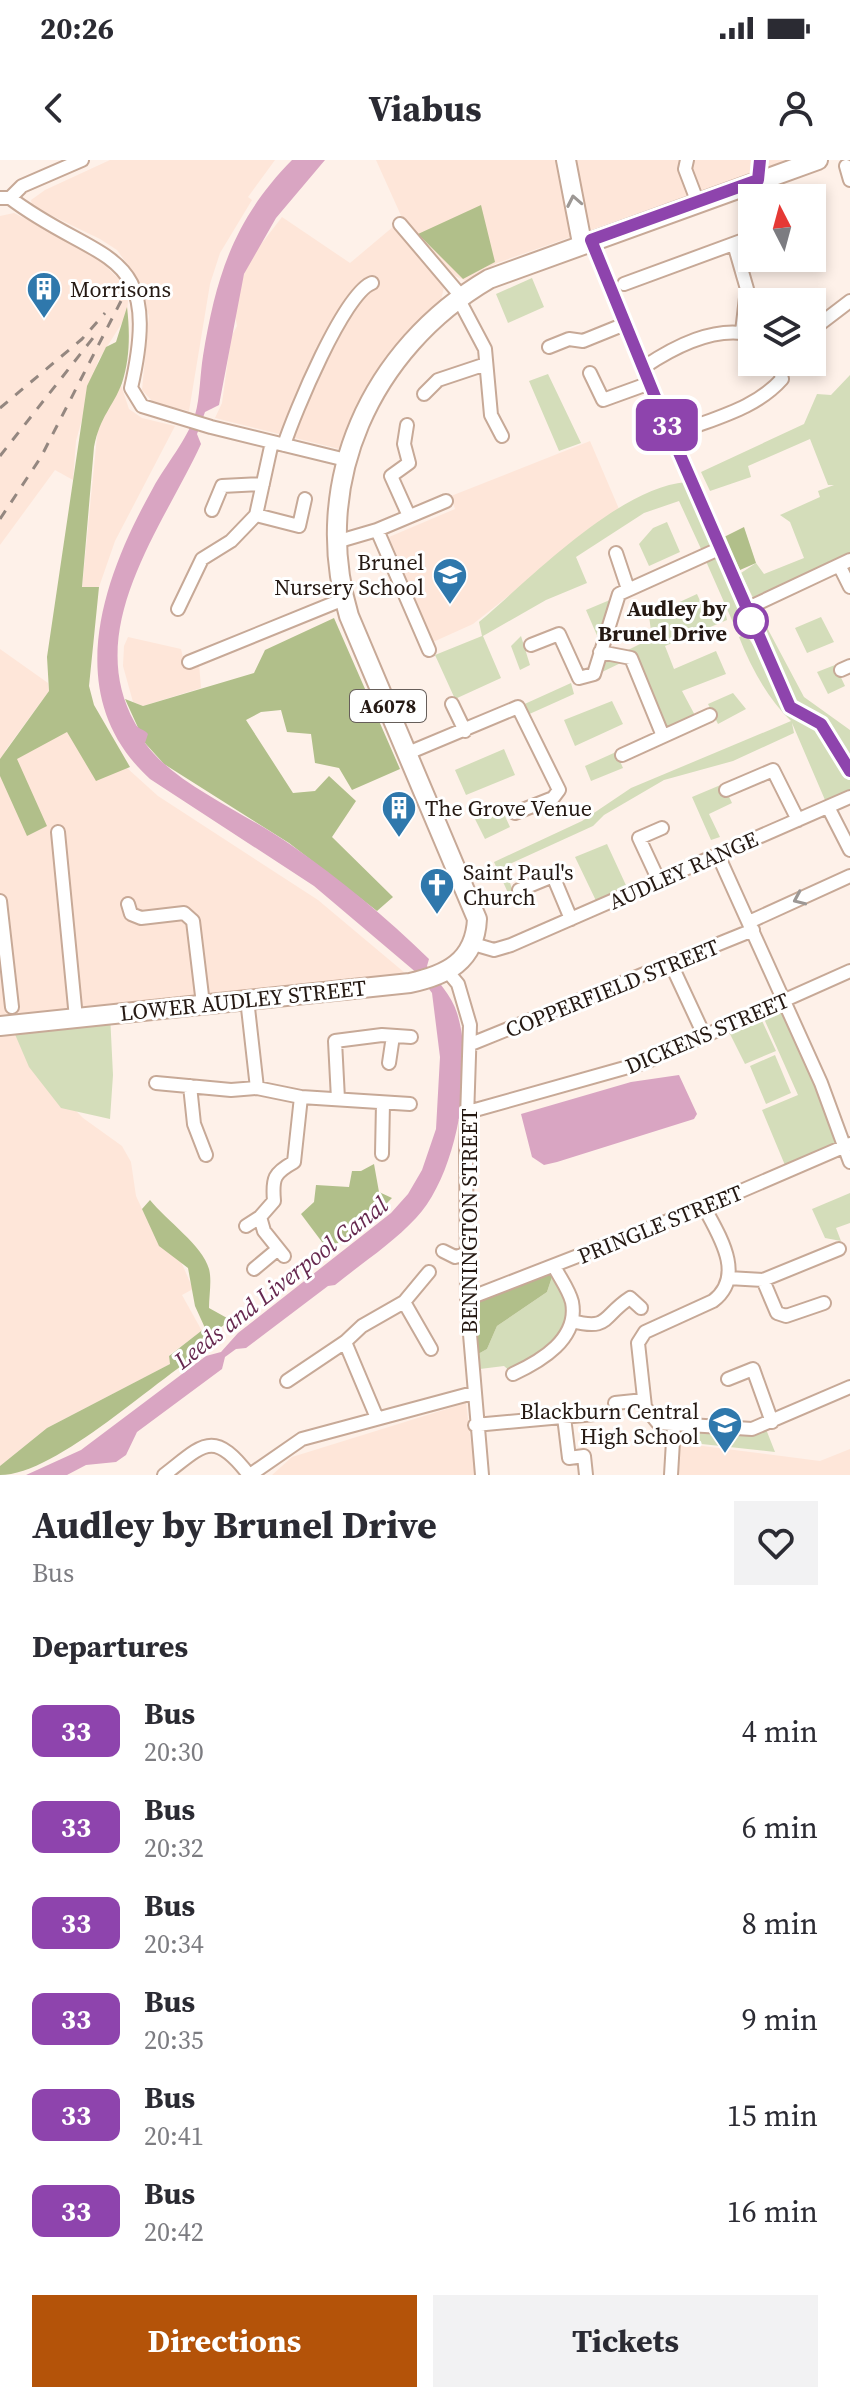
<!DOCTYPE html>
<html lang="en">
<head>
<meta charset="utf-8">
<style>
	:root { --surface:#fff; --page:#f2f2f3; --text:#2b2b33; --muted:#7c7c81; --accent:#b45309 }
	body { margin:0; font-family:"Source Serif 4",serif; background:var(--page); color:var(--text); height:100vh; display:flex; flex-direction:column; font-size:30px; white-space:nowrap }
	* { box-sizing:border-box; margin:0 }
	p { font-size:26px; color:var(--muted) }
	.icon { flex:none; width:44px; height:44px; fill:none; stroke:currentColor; stroke-width:2; stroke-linecap:round; stroke-linejoin:round }
	.map { position:relative; height:1315px; overflow:hidden }
	.drawer { display:flex; flex-direction:column; background:var(--surface); flex:1 }
	.drawer>* { flex:none }
	.badge { padding:0 16px; border-radius:12px; font-size:28px; line-height:52px }
	.needle { width:52px; rotate:354deg }
	.fabs { position:absolute; left:738px; top:24px; display:grid; gap:16px }
	.fabs a { display:grid; place-items:center; width:88px; height:88px; border-radius:0px; background:var(--surface); box-shadow:0 4px 12px #0003; font-size:40px }
	.map>.badge { position:absolute; translate:-50% -50%; box-shadow:0 0 0 4px #fff }
	h2 { padding:0 32px; font-size:30px; line-height:72px }
	.round { display:grid; place-items:center; flex:none; width:84px; height:84px; border-radius:0px; background:var(--page) }
	.head { display:flex; align-items:center; justify-content:space-between; height:136px; padding:0 32px }
	h1 { font-size:38px; font-weight:700; line-height:60px }
	.cta { display:flex; gap:16px; margin-top:auto; padding:16px 32px }
	.cta a { flex:1; height:92px; border-radius:0px; background:var(--accent); color:#fff; font-size:32px; font-weight:700; line-height:92px; text-align:center }
	.cta a+a { background:var(--page); color:var(--text) }
	ul { padding:0; list-style:none }
	li { display:flex; align-items:center; gap:24px; height:96px; padding:0 32px }
	li div { flex:1 }
	li b { display:block; font-size:30px }
	li em { font-style:normal }
	li .badge { min-width:88px; font-weight:700; text-align:center }
	.status { display:flex; justify-content:space-between; align-items:center; height:56px; padding:0 40px; background:var(--surface); direction:ltr }
	.status svg { height:22px; fill:currentColor }
	header { display:flex; justify-content:space-between; align-items:center; height:104px; padding:0 32px; background:var(--surface); font-size:36px; font-weight:700 }
	.map>svg:first-child { display:block }
	.built { fill:#fee6d9 }
	.green { fill:#d4ddba }
	.forest { fill:#b1bf8a }
	.water { fill:#d9a5c2 }
	.lines { fill:none; stroke-linecap:round; stroke-linejoin:round }
	.minor-casing { stroke:#c7a997; stroke-width:16 }
	.highway-casing { stroke:#c7a997; stroke-width:22 }
	.minor { stroke:#fff; stroke-width:12 }
	.highway { stroke:#fff; stroke-width:18 }
	.rail { stroke:#948780; stroke-width:3; stroke-dasharray:10 10; stroke-linecap:butt }
	.oneway { stroke:#9d9895 }
	.line-casing { stroke:#fff; stroke-width:18 }
	.line { stroke:#8e44ad; stroke-width:12 }
	.stop-dot { fill:#fff; stroke:#8e44ad; stroke-width:4 }
	.labels { text-anchor:middle; stroke-width:6; stroke-linejoin:round; paint-order:stroke }
	.shield { fill:#fff; stroke:#665e5a; stroke-width:2 }
	.shield-label { font-size:20px; font-weight:bold; fill:#251913 }
	.poi-label { font-size:22px; fill:#251913; stroke:#fff; text-anchor:start }
	.stop-label { font-size:22px; font-weight:bold; fill:#251913; stroke:#fff; text-anchor:end }
	.street-label { font-size:22px; fill:#251913; stroke:#fff }
	.water-label { font-size:24px; font-style:italic; fill:#672950; stroke:#fff }
</style>
</head>
<body>
<div class="status"><b>20:26</b><svg viewBox="0 0 49 12"><path d="M0 12V9h3v3zM5 12V6h3v6zM10 12V3h3v9zM15 12V0h3v12zM26 1h20v11H26zM47 4h2v5h-2z"/></svg></div>
<header><svg class="icon" aria-label="back" viewBox="0 0 24 24"><path d="M15 5l-7 7 7 7"/></svg>Viabus<svg class="icon" aria-label="person" viewBox="0 0 24 24"><circle cx="12" cy="8" r="4"/><path d="M4 21q1-7 8-7t8 7"/></svg></header>
<div class="map">
<svg width="850" height="1315" viewBox="0 0 850 1315">
	<rect width="100%" height="100%" fill="#fef1e9"/>
	<path class="built" d="M110,0H275L248,37L252,40L220,93L210,124L189,251L154,243L142,230L149,156L139,122L130,108L117,90L100,79L32,46L31,40L45,30Z
		M376,0H789L497,103L466,121L455,116L403,60Z
		M14,53L91,92L122,122L128,141L127,155L98,201L76,281L73,320L55,310L0,385V56Z
		M282,57L350,103L394,66L444,127L441,140L385,198L369,224L339,289L215,258L222,243L231,177L237,166L234,149L244,114L255,92Z
		M121,225L129,249L142,258L175,266L115,381L99,427L82,428L98,266Z
		M590,281L619,349L473,464L433,482L389,377L455,349L451,336Z
		M128,477L181,489L185,506L199,503L201,528L143,546L133,542L123,506L124,486Z
		M0,489L48,523L49,531L5,591L67,571L127,608L158,636L318,740L405,813L0,856Z
		M21,874L35,909L83,958L122,986L131,1002L136,1036L142,1049L157,1077L179,1097L193,1129L182,1135L202,1171L169,1195L170,1204L47,1268L0,1306V877Z
		M466,1243L475,1315H272L292,1297Z
		M679,1283L820,1301L850,1289V1315H677Z"/>
	<path class="green" d="M532,118L544,147L508,163L496,134Z
		M548,214L581,283L559,291L529,221Z
		M850,215V417L840,407L753,438L741,413L756,403L764,414L804,398L790,362L780,355L820,337L818,331L834,325H828L810,279L748,306L751,317L710,331L701,312L804,264L817,234L831,235Z
		M686,322L713,385L702,391L679,341L644,353L576,397L587,423L546,440L483,476L501,518L455,539L435,495L482,476L479,462C531,418 618,328 686,322Z
		M667,362L680,392L649,406L639,384L653,368Z
		M717,394L744,462L735,467L705,399Z
		M697,434L706,454L724,446L727,460L665,486L674,509L716,491L726,514L682,531L698,561L663,576L631,498L600,513V492L618,495L652,478L649,456Z
		M617,437L602,487L586,450Z
		M821,457L834,482L807,493L795,468Z
		M763,460L804,537L850,570V637L828,647L792,563L794,573L733,601L664,620L604,655L593,666L505,706L516,743L513,744L494,702L582,661L631,628L791,561C768,539 751,508 739,477L746,474L785,535L757,464Z
		M521,476L530,505L520,510L511,486Z
		M835,505L845,526L828,534L817,512Z
		M571,523L574,534L525,556L518,547Z
		M733,533L746,549L718,564L708,544Z
		M612,541L623,564L575,586L564,560Z
		M504,589L515,615L466,635L455,610Z
		M616,592L623,608L591,621L585,606Z
		M723,624L732,643L709,654L720,677L711,680L692,637Z
		M499,643L510,667L485,679L473,655Z
		M607,684L630,734L599,747L575,697Z
		M782,842L845,986L787,1010L762,950L798,935L761,852Z
		M758,852L776,891L745,904L726,866Z
		M110,854L113,915L110,959L61,948L29,907L11,865Z
		M775,895L791,933L766,944L750,906Z
		M850,1033V1063L836,1068L841,1081L825,1078L812,1049Z
		M555,1108L572,1140L563,1180L513,1214L504,1206L472,1210L471,1198L487,1189L497,1166L547,1132Z
		M674,1264H764L775,1292L674,1281Z"/>
	<path class="forest" d="M481,45L495,102L463,119L418,74Z
		M127,147C130,172 130,199 122,223C113,247 100,256 94,287L82,427H99L89,526L94,545L130,607L96,621L67,572L17,599L47,666L27,676L0,616V599L49,531L47,497L87,226L106,187L116,182Z
		M744,367L756,403L740,410L724,377Z
		M334,458L400,609L352,630L339,608L315,603L311,574L287,572L281,550L261,552L246,560L293,633L315,631L329,616L356,641L332,677L393,737L377,751L289,683L164,604L145,583L125,539L143,546L254,513L265,490Z
		M374,1004L379,1032L392,1038L370,1060L328,1090L301,1054L314,1042L316,1025L349,1027L352,1011H361Z
		M150,1040C166,1060 203,1086 209,1109C212,1120 209,1136 209,1148L227,1158V1163L218,1169L213,1185C158,1216 58,1315 0,1315V1306L47,1268L170,1204L169,1196L205,1168L195,1146L188,1108L159,1086L142,1049Z
		M555,1108L547,1132L497,1166L487,1189L471,1198L467,1139Z"/>
	<path class="water" d="M292,0H325L276,58L244,114L219,245L205,252L197,274L201,284C163,367 82,468 135,563C138,570 143,568 148,574L145,583C175,625 248,654 291,685C340,719 386,757 429,799L427,806C437,821 452,836 457,853C475,909 457,1015 416,1058C393,1083 362,1103 335,1125L328,1126L246,1188L236,1189L225,1197L222,1209L137,1272L126,1295L116,1302L86,1305L67,1315H26L81,1290L206,1196L221,1192L238,1173L391,1053L408,1034L422,1010L436,969L440,897L432,833L418,814L314,726L150,619C60,537 102,419 153,328C165,306 188,278 195,255C200,238 200,214 203,196C216,116 234,59 292,0Z
		M679,915L697,954L694,959L557,1002L544,1005L532,997L521,954L631,922Z"/>
	<g class="lines">
		<defs>
			<path id="minor" d="M687,0L685,9L698,43
				M846,6L850,20
				M0,38H10L22,26L82,0
				M10,38C100,106 164,84 131,228L142,246L211,267L346,300
				M400,64L461,136
				M591,80L660,249L790,547L821,564L850,611
				M734,84L747,129L742,172
				M624,124L752,77
				M458,138L485,189L491,255L502,276
				M812,170L850,141
				M549,187L569,179L583,181L625,164
				M644,207C674,187 715,165 752,175
				M590,213L603,240L650,223
				M424,234L438,220L486,204
				M407,265L404,284L409,303L391,316L409,356
				M693,267C725,255 759,245 782,219L778,202
				M284,285C294,254 344,133 372,123
				M212,350L222,326L263,324
				M256,355L299,366L305,339
				M377,370L429,490
				M336,382L377,370L446,341
				M616,393L628,429
				M840,407L850,427
				M178,449L202,399L231,381L256,355L272,282
				M746,449L850,400
				M531,485L559,474L579,518L594,514L619,434L721,388
				M600,492L631,498L663,576
				M189,502L344,439
				M841,510L850,506
				M452,544L465,571
				M408,593L518,547L559,630L553,638L515,653
				M622,595L710,555
				M726,630L773,610L798,660
				M828,647L850,690
				M58,672L76,858
				M718,695L821,923L850,1002
				M659,721L639,678L662,668
				M519,730L553,716L571,759
				M0,741L12,847
				M128,744L131,754L141,758L184,753L193,761L203,844
				M749,762L850,716
				M470,783L494,790L511,785L850,637
				M671,804L705,877
				M448,812L458,824L470,865L466,989L467,1139L482,1315
				M247,839L257,928
				M471,884L753,770
				M389,903L393,876
				M156,923L231,930L257,928L301,937L410,944
				M190,926L194,964L206,995
				M338,939L335,881L382,875L411,877
				M468,952L646,902L850,811
				M382,994L383,943
				M704,1047C719,1075 746,1116 713,1141L645,1172L638,1183L645,1247L658,1263L752,1269L850,1227
				M246,1066L260,1057
				M443,1091L455,1097L467,1094
				M284,1096L264,1071L260,1057L274,1041C272,1018 274,1013 294,1002L301,937
				M254,1109L278,1089
				M728,1118L763,1120L839,1089
				M763,1120L777,1153L786,1156L824,1143
				M467,1139L704,1047L850,984
				M404,1142L431,1189
				M572,1161C610,1171 602,1156 630,1138L641,1148
				M345,1182L377,1258
				M513,1214C541,1201 579,1179 572,1142C569,1130 560,1118 555,1108
				M728,1219L753,1209L772,1262
				M287,1221L345,1182L362,1166L404,1142L429,1112
				M615,1243L644,1240
				M564,1257L569,1298L584,1296L586,1315
				M475,1265L595,1254
				M164,1315C203,1285 213,1268 249,1315
				M250,1315L302,1279L473,1233
				M671,1315L674,1264"/>
			<path id="highway" d="M566,0L582,83
				M0,866L410,823C446,815 475,802 477,759L349,456C309,323 371,188 489,119L818,0"/>
		</defs>
		<use href="#minor" class="minor-casing"/>
		<use href="#highway" class="highway-casing"/>
		<use href="#minor" class="minor"/>
		<use href="#highway" class="highway"/>
		<path class="rail" d="M0,248L82,179L105,153
			M0,296L93,178
			M0,359L41,297L121,141"/>
	</g>
	<defs><path id="oneway-chevron" d="M-2-3.5L2.5 0L-2 3.5" fill="none" stroke-width="1.6" stroke-linecap="round" stroke-linejoin="round" transform="scale(2)"/></defs>
	<g class="oneway">
		<use href="#oneway-chevron" transform="translate(574 41) rotate(-101)"/>
		<use href="#oneway-chevron" transform="translate(799 739) rotate(156)"/>
	</g>
	<g class="lines">
		<defs>
			<path id="line" d="M760,0L758,20L591,80L660,249L790,547L821,564L850,611"/>
		</defs>
		<use href="#line" class="line-casing"/>
		<use href="#line" class="line"/>
	</g>
	<defs>
		<symbol id="building-pin" viewBox="-11 -11 22 30"><path d="M0 17L-7.5 6A9.5 9.5 0 1 1 7.5 6Z" fill="#2f78ac" stroke="#fff"/><path d="M-4-6H4V6H1V3H-1V6H-4ZM-2.5-4.3h1.7v1.8h-1.7ZM.8-4.3h1.7v1.8H.8ZM-2.5-1h1.7V.8h-1.7ZM.8-1h1.7V.8H.8Z" fill="#fff"/></symbol>
		<symbol id="school-pin" viewBox="-11 -11 22 30"><path d="M0 17L-7.5 6A9.5 9.5 0 1 1 7.5 6Z" fill="#2f78ac" stroke="#fff"/><path d="M0-5L7-2L0 1L-7-2ZM-4 1L0 2.5L4 1V4Q0 6-4 4Z" fill="#fff"/></symbol>
		<symbol id="church-pin" viewBox="-11 -11 22 30"><path d="M0 17L-7.5 6A9.5 9.5 0 1 1 7.5 6Z" fill="#2f78ac" stroke="#fff"/><path d="M-1.2-6h2.4v3.5h3.3v2.4h-3.3V6h-2.4V-.1h-3.3v-2.4h3.3Z" fill="#fff"/></symbol>
	</defs>
	<g fill-rule="evenodd">
		<use href="#building-pin" x="24" y="109" width="40" height="54"/>
		<use href="#school-pin" x="430" y="395" width="40" height="54"/>
		<use href="#building-pin" x="379" y="628" width="40" height="54"/>
		<use href="#church-pin" x="417" y="705" width="40" height="54"/>
		<use href="#school-pin" x="705" y="1244" width="40" height="54"/>
	</g>
	<circle class="stop-dot" cx="751" cy="461" r="16"/>
	<g class="labels">
		<rect class="shield" x="350" y="530" width="76" height="32" rx="6"/>
		<g class="shield-label">
			<text x="388" y="553">A6078</text>
		</g>
		<g class="poi-label">
			<text x="70" y="137">Morrisons</text>
			<text x="424" y="410" text-anchor="end">Brunel<tspan x="424" dy="25">Nursery School</tspan></text>
			<text x="425" y="656">The Grove Venue</text>
			<text x="463" y="720">Saint Paul's<tspan x="463" dy="25">Church</tspan></text>
			<text x="699" y="1259" text-anchor="end">Blackburn Central<tspan x="699" dy="25">High School</tspan></text>
		</g>
		<g class="stop-label">
			<text x="727" y="456">Audley by<tspan x="727" dy="25">Brunel Drive</tspan></text>
		</g>
		<g class="street-label">
			<text transform="translate(683 710) rotate(-24)" y="8">AUDLEY RANGE</text>
			<text transform="translate(612 828) rotate(-22)" y="8">COPPERFIELD STREET</text>
			<text transform="translate(243 840) rotate(-6)" y="8">LOWER AUDLEY STREET</text>
			<text transform="translate(707 873) rotate(-23)" y="8">DICKENS STREET</text>
			<text transform="translate(469 1061) rotate(-90)" y="8">BENNINGTON STREET</text>
			<text transform="translate(660 1064) rotate(-22)" y="8">PRINGLE STREET</text>
		</g>
		<g class="water-label">
			<text transform="translate(281 1123) rotate(-38)" y="8">Leeds and Liverpool Canal</text>
		</g>
	</g>
</svg>
<div class="fabs">
<a><svg class="needle" viewBox="-14 -14 28 28"><path d="M0-13l5 13h-10z" fill="#e53935"/><path d="M0 13l5-13h-10z" fill="#7c7c81"/></svg></a>
<a><svg class="icon" aria-label="layers" viewBox="0 0 24 24"><path d="M12 4l9 5-9 5-9-5zM3 14l9 5 9-5"/></svg></a>
</div>
<b class="badge" style="left:667px;top:265px;background:#8e44ad;color:#fff">33</b>
</div>
<section class="drawer">
<div class="head"><div><h1>Audley by Brunel Drive</h1><p>Bus</p></div><a class="round"><svg class="icon" aria-label="heart" viewBox="0 0 24 24"><path d="M12 20l-8-8c-3-5 5-10 8-4 3-6 11-1 8 4z"/></svg></a></div>
<h2>Departures</h2>
<ul>
<li><span class="badge" style="background:#8e44ad;color:#fff">33</span><div><b>Bus</b><p>20:30</p></div><em>4 min</em></li>
<li><span class="badge" style="background:#8e44ad;color:#fff">33</span><div><b>Bus</b><p>20:32</p></div><em>6 min</em></li>
<li><span class="badge" style="background:#8e44ad;color:#fff">33</span><div><b>Bus</b><p>20:34</p></div><em>8 min</em></li>
<li><span class="badge" style="background:#8e44ad;color:#fff">33</span><div><b>Bus</b><p>20:35</p></div><em>9 min</em></li>
<li><span class="badge" style="background:#8e44ad;color:#fff">33</span><div><b>Bus</b><p>20:41</p></div><em>15 min</em></li>
<li><span class="badge" style="background:#8e44ad;color:#fff">33</span><div><b>Bus</b><p>20:42</p></div><em>16 min</em></li>
</ul>
<div class="cta"><a>Directions</a><a>Tickets</a></div>
</section>
</body>
</html>
